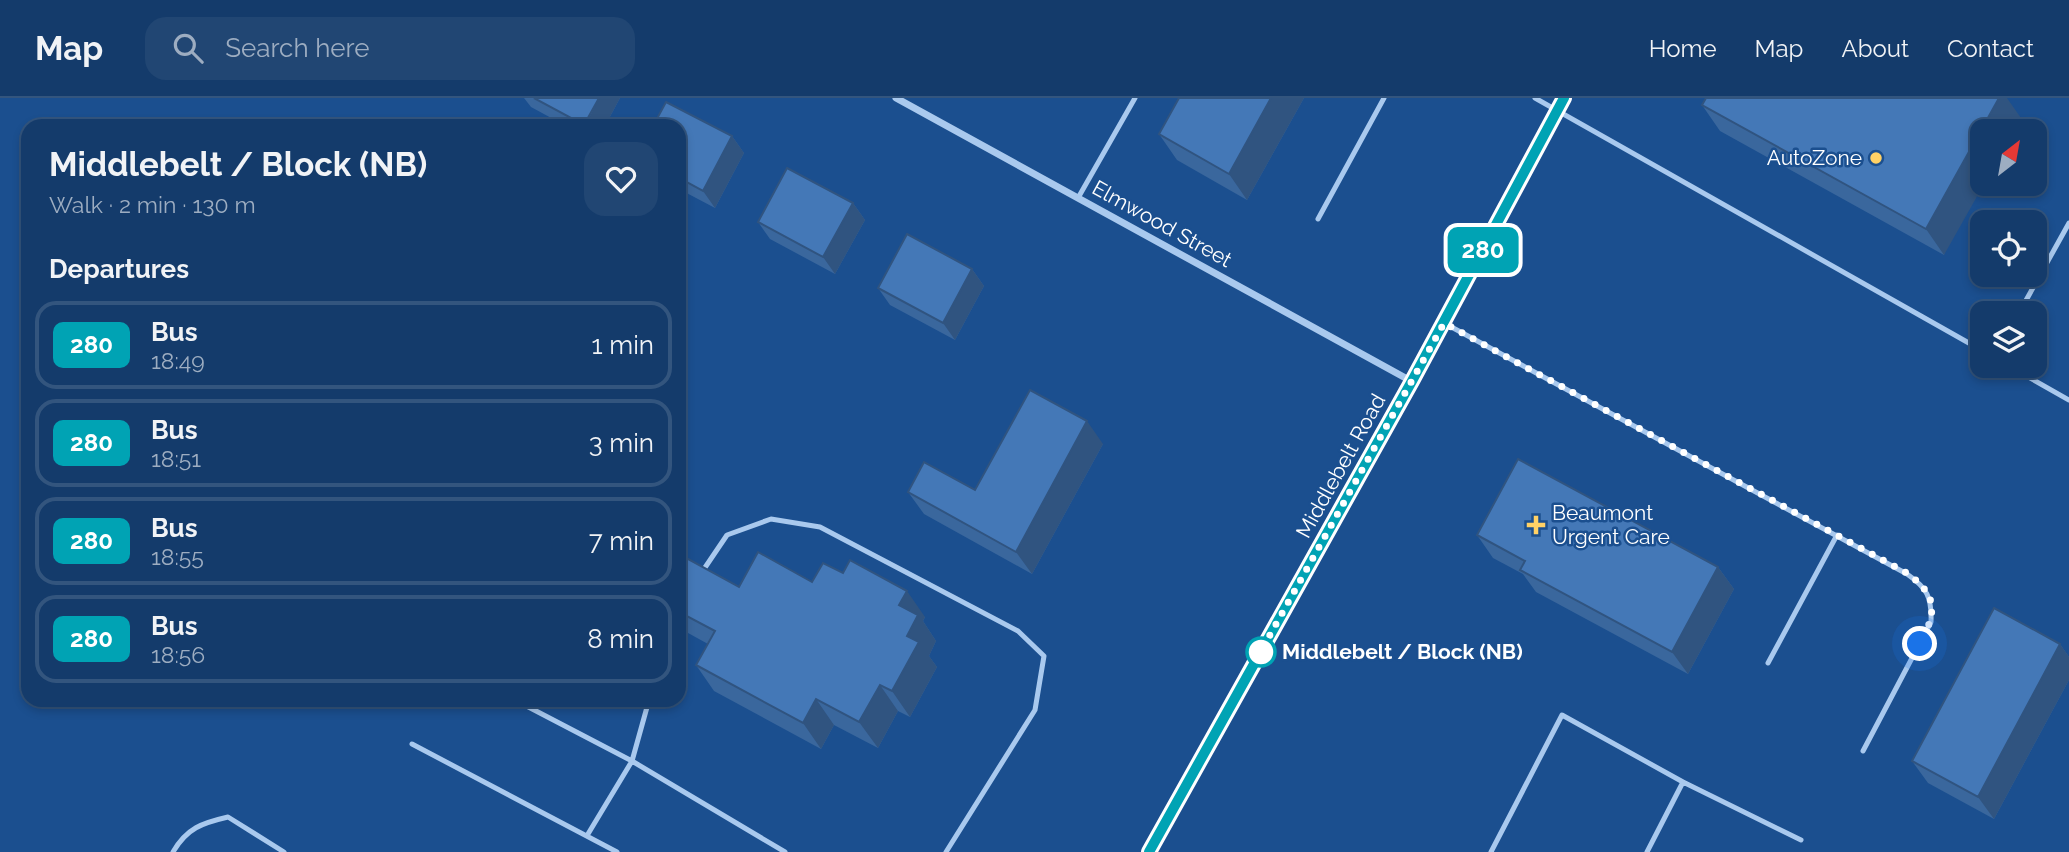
<!DOCTYPE html>
<html lang="en">
<head>
<meta charset="utf-8">
<style>
	:root { --surface:#143b6b; --page:#214673; --text:#f1f3f6; --muted:#9dadc1; --line:#33557e }
	body { margin:0; font-family:Raleway,sans-serif; background:var(--page); color:var(--text); height:100vh; display:flex; flex-direction:column; font-size:26px; white-space:nowrap }
	* { box-sizing:border-box; margin:0 }
	p { font-size:23px; color:var(--muted) }
	.icon { flex:none; width:38px; height:38px; fill:none; stroke:currentColor; stroke-width:2; stroke-linecap:round; stroke-linejoin:round }
	.map { position:relative; flex:1; overflow:hidden }
	.sheet { position:absolute; left:21px; top:21px; width:665px; height:588px; display:flex; flex-direction:column; background:var(--surface); border-radius:21px; box-shadow:0 4px 10px #0003,0 0 0 2px var(--line) }
	.sheet>* { flex:none }
	.badge { padding:0 14px; border-radius:10px; font-size:24px; line-height:46px }
	.needle { width:46px; rotate:31deg }
	.tools { position:absolute; left:1970px; top:21px; display:grid; gap:14px }
	.tools a { display:grid; place-items:center; width:77px; height:77px; border-radius:14px; background:var(--surface); box-shadow:0 4px 10px #0003,0 0 0 2px var(--line); font-size:35px }
	.you { position:absolute; width:35px; height:35px; margin:-18px; border:5px solid #fff; border-radius:50%; background:#1a73e8; box-shadow:0 0 0 10px #1a73e833 }
	.map>.badge { position:absolute; translate:-50% -50%; box-shadow:0 0 0 4px #fff }
	h2 { padding:0 28px; font-size:26px; line-height:63px }
	.round { display:grid; place-items:center; flex:none; width:74px; height:74px; border-radius:21px; background:var(--page) }
	.summary { display:flex; align-items:center; justify-content:space-between; height:119px; padding:0 28px }
	h1 { font-size:33px; font-weight:700; line-height:52px }
	ul { padding:0; list-style:none }
	li { display:flex; align-items:center; gap:21px; height:88px; margin:0 14px 10px; padding:0 14px; border:4px solid var(--line); border-radius:21px }
	li div { flex:1 }
	li b { display:block; font-size:26px }
	li em { font-style:normal }
	li .badge { min-width:77px; font-weight:700; text-align:center }
	header { display:flex; align-items:center; gap:42px; box-sizing:border-box; height:98px; padding:0 35px; background:var(--surface); border-bottom:2px solid var(--line) }
	header strong { font-size:33px }
	nav { display:flex; gap:38px; margin-inline-start:auto; font-size:24px }
	.search { width:490px; height:63px; background:var(--page); display:flex; align-items:center; gap:18px; box-sizing:border-box; padding:0 24px; border-radius:21px; color:var(--muted); font-size:26px }
	.map>svg:first-child { display:block }
	.lines { fill:none; stroke-linecap:round; stroke-linejoin:round }
	.lane { stroke:#a9c9ee; stroke-width:5 }
	.street { stroke:#a9c9ee; stroke-width:7 }
	.secondary { stroke:#d6e6fa; stroke-width:14 }
	.wall { fill:#3a679d }
	.shaded-wall { fill:#305480 }
	.building { fill:#4478b7; stroke:#305480; stroke-width:2 }
	.line-casing { stroke:#fff; stroke-width:16 }
	.line { stroke:#00a3b4; stroke-width:10 }
	.walk { stroke:#fff; stroke-width:7; stroke-dasharray:0 12.6 }
	.poi-dot { fill:#ffd166; stroke:#1b4f8f; stroke-width:2.5 }
	.stop-dot { fill:#fff; stroke:#00a3b4; stroke-width:3.5 }
	.labels { text-anchor:middle; stroke-width:5; stroke-linejoin:round; paint-order:stroke }
	.poi-label { font-size:21px; fill:#fff; stroke:#1b4f8f; text-anchor:end }
	.street-label { font-size:21px; fill:#fff; stroke:#1b4f8f }
	.stop-label { font-size:21px; font-weight:bold; fill:#fff; stroke:#1b4f8f; text-anchor:start }
</style>
</head>
<body>
<header>
<strong>Map</strong>
<div class="search"><svg class="icon" aria-label="search" viewBox="0 0 24 24"><circle cx="10" cy="10" r="6"/><path d="M15 15l6 6"/></svg>Search here</div>
<nav><a>Home</a><a>Map</a><a>About</a><a>Contact</a></nav>
</header>
<div class="map">
<svg width="2069" height="754" viewBox="0 0 2069 754">
	<rect width="100%" height="100%" fill="#1b4f8f"/>
	<g class="lines">
		<path class="lane" d="M1535,0L1983,253
			M1078,100L1135,0
			M1318,121L1384,0
			M2019,215L2069,125
			M1444,225L1907,476C1927,490 1932,499 1931,524L1863,653
			M2009,268L2069,302
			M702,474L727,437L771,421L820,429L1018,533L1044,558L1035,612L946,754
			M1768,565L1837,437
			M515,602L632,663L785,754
			M412,646L617,754
			M1683,684L1801,742
			M588,736L632,663L649,602
			M173,754C187,730 202,725 228,719L284,754
			M1491,754L1562,617L1683,684L1647,754"/>
		<path class="street" d="M896,0L1411,283"/>
		<path class="secondary" d="M1149,754L1412,283L1564,0"/>
	</g>
	<path class="wall" d="M524,0H620L605,28H566L531,9Z
		M1179,0H1304L1247,102L1177,62L1159,36Z
		M1702,7L2021,20L2013,33H1983L1944,157L1720,33Z
		M679,28L732,38L744,55L715,110L679,91Z
		M853,105L865,122L835,176L770,141L758,124Z
		M972,171L984,188L955,242L890,207L878,190Z
		M1103,346L1032,476L924,416L908,394L975,392Z
		M1477,437L1718,469L1734,491L1688,576L1536,494L1523,476L1493,460Z
		M679,456L739,489L812,484L925,519L923,523L936,543L929,558L937,569L910,619L898,613L878,650L834,627L821,651L714,593L696,567L708,546L679,530Z
		M2060,546L2069,559V582L1994,721L1928,685L1912,663Z"/>
	<path class="shaded-wall" d="M599,0H620L605,28H585Z
		M1271,0H1304L1247,102L1229,76Z
		M1999,0H2007L2021,20L2013,33H1983V86H1984L1944,157L1926,131Z
		M732,38L744,55L715,110L703,93Z
		M853,105L865,122L835,176L823,159Z
		M972,171L984,188L955,242L943,225Z
		M1087,323L1103,346L1032,476L1016,454Z
		M1718,469L1734,491L1688,576L1672,554Z
		M907,493L925,519L923,523L936,543L929,558L937,569L910,619L892,593L907,538L899,507Z
		M2060,546L2069,559V582L1994,721L1978,699Z
		M880,587L898,613L878,650L859,624Z
		M816,601L834,627L821,651L803,625Z"/>
	<path class="building" d="M534,0H599L584,27Z
		M1179,0H1271L1229,76L1159,36Z
		M1706,0H1999L1926,131L1702,7Z
		M666,4L732,38L703,93L679,80V28H653Z
		M787,70L853,105L823,159L758,124Z
		M907,136L972,171L943,225L878,190Z
		M1030,292L1087,323L1016,454L908,394L924,364L975,392Z
		M1518,361L1718,469L1672,554L1520,472L1525,463L1477,437Z
		M758,454L812,484L823,465L843,475L850,462L907,493L899,507L918,517L907,538L919,544L892,593L880,587L859,624L816,601L803,625L696,567L715,533L679,514V456L739,489Z
		M1994,510L2060,546L1978,699L1912,663Z"/>
	<g class="lines">
		<defs>
			<path id="line" d="M1149,754L1412,283L1564,0"/>
		</defs>
		<use href="#line" class="line-casing"/>
		<use href="#line" class="line"/>
		<path class="walk" d="M1261,554L1256,562L1444,225L1907,475C1938,498 1937,513 1920,546"/>
	</g>
	<g class="poi-dot">
		<circle cx="1876" cy="60" r="7"/>
		<path d="M1532.5 416.5h7v7h7v7h-7v7h-7v-7h-7v-7h7z"/>
	</g>
	<circle class="stop-dot" cx="1261" cy="554" r="14"/>
	<g class="labels">
		<g class="poi-label">
			<text x="1862" y="67">AutoZone</text>
			<text x="1552" y="422" text-anchor="start">Beaumont<tspan x="1552" dy="24">Urgent Care</tspan></text>
		</g>
		<g class="street-label">
			<text transform="translate(1162 126) rotate(29)" y="7">Elmwood Street</text>
			<text transform="translate(1341 368) rotate(-61)" y="7">Middlebelt Road</text>
		</g>
		<g class="stop-label">
			<text x="1282" y="561">Middlebelt / Block (NB)</text>
		</g>
	</g>
</svg>
<div class="tools">
<a><svg class="needle" viewBox="-14 -14 28 28"><path d="M0-13l5 13h-10z" fill="#e53935"/><path d="M0 13l5-13h-10z" fill="#9dadc1"/></svg></a>
<a><svg class="icon" aria-label="locate" viewBox="0 0 24 24"><circle cx="12" cy="12" r="6"/><path d="M12 2v4M12 18v4M2 12h4M18 12h4"/></svg></a>
<a><svg class="icon" aria-label="layers" viewBox="0 0 24 24"><path d="M12 4l9 5-9 5-9-5zM3 14l9 5 9-5"/></svg></a>
</div>
<div class="you" style="left:1920px;top:546px"></div>
<b class="badge" style="left:1483px;top:152px;background:#00a3b4;color:#fff">280</b>
<section class="sheet">
<div class="summary"><div><h1>Middlebelt / Block (NB)</h1><p>Walk · 2 min · 130 m</p></div><a class="round"><svg class="icon" aria-label="heart" viewBox="0 0 24 24"><path d="M12 20l-8-8c-3-5 5-10 8-4 3-6 11-1 8 4z"/></svg></a></div>
<h2>Departures</h2>
<ul>
<li><span class="badge" style="background:#00a3b4;color:#fff">280</span><div><b>Bus</b><p>18:49</p></div><em>1 min</em></li>
<li><span class="badge" style="background:#00a3b4;color:#fff">280</span><div><b>Bus</b><p>18:51</p></div><em>3 min</em></li>
<li><span class="badge" style="background:#00a3b4;color:#fff">280</span><div><b>Bus</b><p>18:55</p></div><em>7 min</em></li>
<li><span class="badge" style="background:#00a3b4;color:#fff">280</span><div><b>Bus</b><p>18:56</p></div><em>8 min</em></li>
</ul>
</section>
</div>
</body>
</html>
